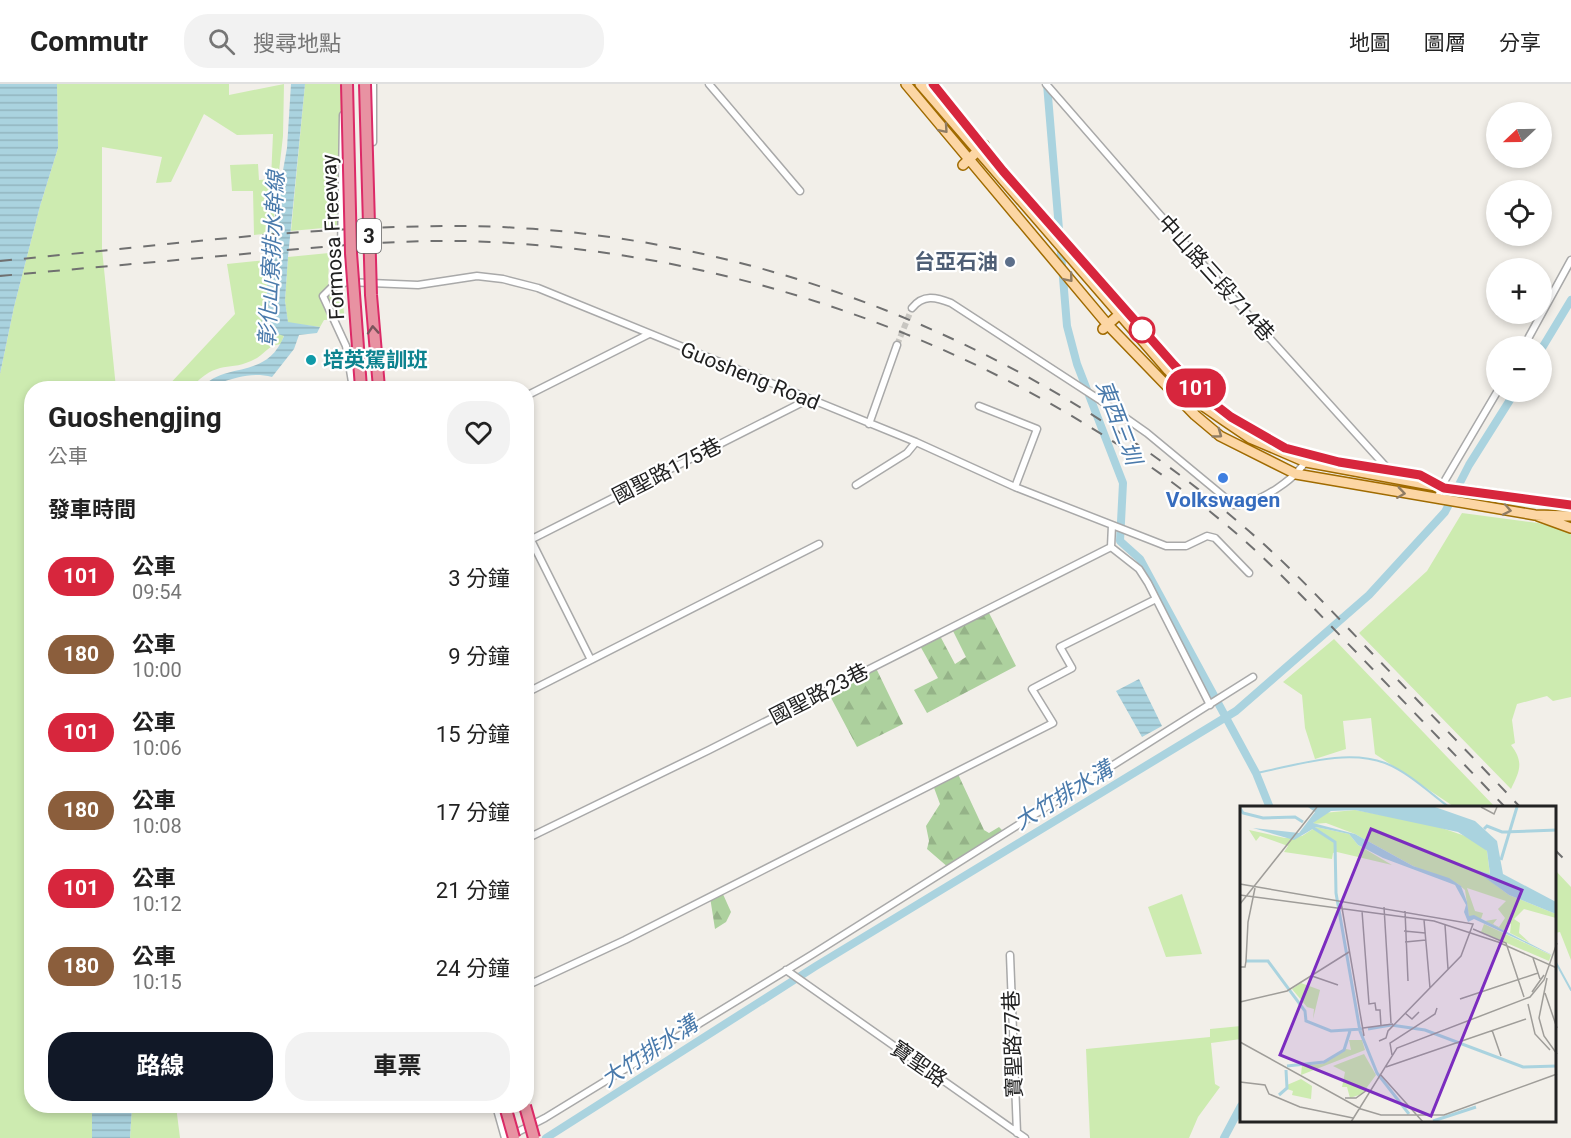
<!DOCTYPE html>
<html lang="zh-TW">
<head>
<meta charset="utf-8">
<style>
	:root { --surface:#fff; --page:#f2f2f2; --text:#222; --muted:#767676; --line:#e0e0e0; --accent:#111827 }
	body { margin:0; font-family:Roboto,"Noto Sans TC",sans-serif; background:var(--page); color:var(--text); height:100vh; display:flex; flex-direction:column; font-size:22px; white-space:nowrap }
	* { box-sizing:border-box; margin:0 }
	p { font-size:20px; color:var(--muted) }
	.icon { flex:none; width:33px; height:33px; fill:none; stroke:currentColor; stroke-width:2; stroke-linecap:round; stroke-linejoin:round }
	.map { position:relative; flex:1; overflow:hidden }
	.drawer { position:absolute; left:24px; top:297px; width:510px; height:732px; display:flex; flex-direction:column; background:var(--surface); border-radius:24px; box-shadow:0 3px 9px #0003 }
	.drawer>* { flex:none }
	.badge { padding:0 12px; border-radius:20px; font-size:21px; line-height:39px }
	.needle { width:39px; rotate:248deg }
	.tools { position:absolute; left:1486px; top:18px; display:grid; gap:12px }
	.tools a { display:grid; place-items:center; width:66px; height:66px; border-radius:50%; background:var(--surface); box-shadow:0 3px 9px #0003; font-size:30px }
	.map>.badge { position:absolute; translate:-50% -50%; box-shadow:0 0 0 3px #fff }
	h2 { padding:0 24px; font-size:22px; line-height:54px }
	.round { display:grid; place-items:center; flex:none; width:63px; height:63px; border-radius:24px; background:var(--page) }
	.head { display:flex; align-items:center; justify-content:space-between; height:102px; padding:0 24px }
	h1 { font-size:28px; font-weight:700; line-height:45px }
	.action { display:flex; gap:12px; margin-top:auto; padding:12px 24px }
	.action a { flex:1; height:69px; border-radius:24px; background:var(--accent); color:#fff; font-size:24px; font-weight:700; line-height:69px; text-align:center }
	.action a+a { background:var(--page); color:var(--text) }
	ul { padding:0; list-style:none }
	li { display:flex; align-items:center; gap:18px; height:78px; padding:0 24px }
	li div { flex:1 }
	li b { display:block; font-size:22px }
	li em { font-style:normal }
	li .badge { min-width:66px; font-weight:700; text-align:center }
	header { display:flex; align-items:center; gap:36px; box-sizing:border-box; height:84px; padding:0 30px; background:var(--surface); border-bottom:2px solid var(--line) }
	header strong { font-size:28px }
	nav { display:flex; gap:33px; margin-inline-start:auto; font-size:21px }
	.search { width:420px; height:54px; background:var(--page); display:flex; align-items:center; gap:15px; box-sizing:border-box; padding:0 21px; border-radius:24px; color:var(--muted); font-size:22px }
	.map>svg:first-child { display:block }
	.grass { fill:#cdebb0 }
	.forest { fill:url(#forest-firs) }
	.water { fill:url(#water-rules) }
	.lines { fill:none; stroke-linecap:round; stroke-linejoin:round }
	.stream { stroke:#aad3df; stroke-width:2 }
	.canal { stroke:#aad3df; stroke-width:8 }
	.street-tunnel { stroke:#c8c6c1; stroke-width:6; stroke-dasharray:6 3; stroke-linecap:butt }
	.street-casing { stroke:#a9a9a9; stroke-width:9 }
	.primary-casing { stroke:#a06b00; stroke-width:12 }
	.street { stroke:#fff; stroke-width:6 }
	.primary { stroke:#fcd6a4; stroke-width:9 }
	.rail { stroke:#707070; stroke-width:2; stroke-dasharray:12 12; stroke-linecap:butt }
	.highway-bridge-casing { stroke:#dc2a67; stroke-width:14; stroke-linecap:butt }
	.highway-bridge { stroke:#e892a2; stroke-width:10 }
	.oneway { stroke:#8f7c63 }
	.oneway2 { stroke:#7b545c }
	.line-casing { stroke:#fff; stroke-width:14 }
	.line { stroke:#d7263d; stroke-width:9 }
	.service-dot { fill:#5c6f8a; stroke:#fff; stroke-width:2 }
	.stop-dot { fill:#fff; stroke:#d7263d; stroke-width:3 }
	.culture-dot { fill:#0f9aa8; stroke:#fff; stroke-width:2 }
	.shop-dot { fill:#3f7fe0; stroke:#fff; stroke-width:2 }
	.labels { text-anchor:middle; stroke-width:4.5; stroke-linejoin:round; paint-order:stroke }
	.shield { fill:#fff; stroke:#646464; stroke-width:1.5 }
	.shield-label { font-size:20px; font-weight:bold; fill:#222 }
	.street-label { font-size:21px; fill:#222; stroke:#fff }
	.service-label { font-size:21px; font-weight:bold; fill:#4e5e75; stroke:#fff; text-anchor:end }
	.culture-label { font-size:21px; font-weight:bold; fill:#0d838f; stroke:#fff; text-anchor:start }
	.shop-label { font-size:21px; font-weight:bold; fill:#366cbe; stroke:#fff }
	.water-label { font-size:22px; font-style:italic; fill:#4a7aab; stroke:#fff }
	.inset-river { fill:none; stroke:#aad3df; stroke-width:3 }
	.inset-road { fill:none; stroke:#9f9d99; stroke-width:1.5 }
	.view { fill:#7b2cbf; fill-opacity:0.15; stroke:#7b2cbf; stroke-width:3 }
	.inset-edge { fill:none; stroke:#222; stroke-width:3 }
</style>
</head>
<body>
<header>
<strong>Commutr</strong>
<div class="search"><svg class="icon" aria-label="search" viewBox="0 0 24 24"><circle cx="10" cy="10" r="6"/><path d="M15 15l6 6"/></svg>搜尋地點</div>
<nav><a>地圖</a><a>圖層</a><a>分享</a></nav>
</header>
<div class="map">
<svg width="1571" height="1054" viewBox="0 0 1571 1054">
	<defs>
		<pattern id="forest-firs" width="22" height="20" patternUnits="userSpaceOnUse" patternTransform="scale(1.5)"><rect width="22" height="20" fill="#add19e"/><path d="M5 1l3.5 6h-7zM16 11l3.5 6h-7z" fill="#95b388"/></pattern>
		<pattern id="water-rules" width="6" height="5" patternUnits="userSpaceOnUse" patternTransform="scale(1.5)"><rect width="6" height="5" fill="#aad3df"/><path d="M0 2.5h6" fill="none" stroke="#92b5bf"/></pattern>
	</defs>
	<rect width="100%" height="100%" fill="#f2efe9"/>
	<path class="grass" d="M57,0H229V11L284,0L283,52L272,149L254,151L253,107H232L230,81L258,80L259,96L271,95L273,50L237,51L204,30L171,98L156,99L162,73L102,63V165L116,304H32V1022H92V1054H0V290L14,223L40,122L58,64Z
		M305,0H347L345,142L291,147Z
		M329,169L328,208H341L345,235L324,236L320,243L288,239L285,217L288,173Z
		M267,176V215L261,229L284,251L281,260C269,261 266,268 257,274C229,290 219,273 191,304H166L235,230L227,180Z
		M1462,429L1538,439L1571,448V613L1553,617L1547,612L1517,620L1512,636L1515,659L1511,661C1524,678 1520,687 1511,705L1359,549L1427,487Z
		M1334,555L1496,724H1456L1375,670L1371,634L1343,637L1346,665L1315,675L1305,644L1302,611L1283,598Z
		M1555,786L1571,803V876L1560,848L1555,849Z
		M1182,810L1202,870L1166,873L1148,823Z
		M1241,942V955L1211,959L1215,1000L1220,1003L1198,1033L1189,1054H1090L1086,965L1210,953V945Z
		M132,1022H176L180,1054H130Z"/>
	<path class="forest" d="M987,525L1016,582L927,629L914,606L938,594L919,560L939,550L955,580L966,573L951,543Z
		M875,582L903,640L857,663L829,610Z
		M957,688L984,746L989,749L999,743L1002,746L949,784L927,765L929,757L926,742L940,720L933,701Z
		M722,808L731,828L726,838L715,845L710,813Z"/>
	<path class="water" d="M0,0H57L58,64L40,122L14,223L0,290Z
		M291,0H305L288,173L285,217L288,238L320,243L317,249L299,251L294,265L272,293C253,288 237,293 219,299L218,304H202C224,277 266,297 284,252L269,247L262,241L261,229L267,215V176L287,64Z
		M1139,595L1162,642L1142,653L1116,607Z
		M92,1022H132L130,1054H92Z"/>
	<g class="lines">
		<path class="stream" d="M1256,689C1295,682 1345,664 1385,679C1408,688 1430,709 1450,724
			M1554,875L1571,906"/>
		<path class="canal" d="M1047,0L1067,242L1077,280L1123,399L1120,457L1140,475L1256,689L1270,724
			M1542,264L1571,216
			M546,1054L816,882L1236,627L1369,511L1445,428L1469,381L1515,308
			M1224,1054L1241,1022"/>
		<path class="street-tunnel" d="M897,261L912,224"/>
		<defs>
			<path id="street" d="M709,0L800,107
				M1046,0L1215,194L1389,386
				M343,31L341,171L347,198
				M373,58V0
				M912,224C923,210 936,213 951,219L1103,318L1147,349L1234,421C1258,421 1301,393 1309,370
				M1524,262L1571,176
				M353,304L346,262L323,212L331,204L347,198L418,201L477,192L503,195L538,204L916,358L1015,403L1166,462H1186L1207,452L1215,454L1249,489
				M526,312L649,250
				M979,322L1037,345L1015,403
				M869,340L897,261
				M856,401L907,369L916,358
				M1438,414L1441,403L1497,308
				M1112,441L1111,463L1139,485L1148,499L1210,621
				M531,456L591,576
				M526,458L807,316
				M526,599L531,607
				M526,609L819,460
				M526,755L709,666L1111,463
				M1010,871L1017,1049
				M786,886L1025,1054
				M526,902L625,856L1053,639L1032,605L1072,584L1060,563L1156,515
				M496,1022L505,1054
				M506,1054L545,1034L813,870L1253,593"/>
			<path id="primary" d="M906,0L1108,241L1195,331L1220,352L1296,390L1535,431L1571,432
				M920,0L1168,286L1199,319L1225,337L1250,354L1306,378L1441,403L1571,421
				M963,81L984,61
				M1103,245L1124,226
				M1538,432L1571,444"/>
		</defs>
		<use href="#street" class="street-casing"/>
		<use href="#primary" class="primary-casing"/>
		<use href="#street" class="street"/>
		<use href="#primary" class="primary"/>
		<path class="rail" d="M0,177C148,163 297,143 446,142C736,140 1025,254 1243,442C1287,479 1326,521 1366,563C1417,616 1470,670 1521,724
			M0,192C85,184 169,177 254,169C333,162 412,154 492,158C762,171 1040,277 1245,457C1285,493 1321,532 1359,571C1408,622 1457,673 1506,724
			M1554,765L1571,782"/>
		<defs>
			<path id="highway-bridge" d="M347,0L351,169L361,304
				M365,0L371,211L379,304
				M505,1022L514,1054
				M525,1022L534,1054"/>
		</defs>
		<use href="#highway-bridge" class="highway-bridge-casing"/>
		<use href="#highway-bridge" class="highway-bridge"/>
	</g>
	<defs><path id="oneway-chevron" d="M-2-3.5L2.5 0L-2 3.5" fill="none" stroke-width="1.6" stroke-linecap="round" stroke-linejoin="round" transform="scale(1.5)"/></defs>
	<g class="oneway">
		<use href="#oneway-chevron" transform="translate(944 45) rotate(49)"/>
		<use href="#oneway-chevron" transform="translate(1069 194) rotate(50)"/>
		<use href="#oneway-chevron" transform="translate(1218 350) rotate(36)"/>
		<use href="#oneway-chevron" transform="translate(1401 409) rotate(8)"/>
		<use href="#oneway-chevron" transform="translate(1507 426) rotate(11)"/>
	</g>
	<use class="oneway2" href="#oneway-chevron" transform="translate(373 246) rotate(-94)"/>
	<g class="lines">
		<defs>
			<path id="line" d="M933,0L1003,87L1174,281L1204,312L1231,333L1285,364L1339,378L1420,391L1444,404L1571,421"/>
		</defs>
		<use href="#line" class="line-casing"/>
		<use href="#line" class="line"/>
	</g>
	<circle class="service-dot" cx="1010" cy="178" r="6"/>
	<circle class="stop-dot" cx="1142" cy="246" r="12"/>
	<circle class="culture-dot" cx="311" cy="276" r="6"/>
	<circle class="shop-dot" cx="1223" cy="394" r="6"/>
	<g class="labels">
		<rect class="shield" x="357" y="135" width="24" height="34" rx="4.5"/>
		<g class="shield-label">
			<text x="369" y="159">3</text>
		</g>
		<g class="street-label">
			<text transform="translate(333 153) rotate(-93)" y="7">Formosa Freeway</text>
			<text transform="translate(1216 194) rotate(48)" y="7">中山路三段714巷</text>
			<text transform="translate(750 292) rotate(22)" y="7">Guosheng Road</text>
			<text transform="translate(667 387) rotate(-27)" y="7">國聖路175巷</text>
			<text transform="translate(819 610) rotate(-27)" y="7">國聖路23巷</text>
			<text transform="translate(1013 960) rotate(-92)" y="7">寶聖路77巷</text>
			<text transform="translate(919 980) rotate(35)" y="7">寶聖路</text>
		</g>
		<g class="service-label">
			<text x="998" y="185">台亞石油</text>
		</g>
		<g class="culture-label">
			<text x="323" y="283">培英駕訓班</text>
		</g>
		<g class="shop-label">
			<text x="1223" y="423">Volkswagen</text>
		</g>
		<g class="water-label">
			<text transform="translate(271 175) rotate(-87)" y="8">彰化山寮排水幹線</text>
			<text transform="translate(1119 338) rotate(69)" y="8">東西三圳</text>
			<text transform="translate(1063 711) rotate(-31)" y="8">大竹排水溝</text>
			<text transform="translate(649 967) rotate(-33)" y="8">大竹排水溝</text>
		</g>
	</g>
	<g transform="translate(1240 722)">
		<rect width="316" height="316" fill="#f2efe9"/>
		<path d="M115,4L190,18L234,33L247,45L250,69L237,65L269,89L316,108V112L284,103L274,113L280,117L279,127L290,137L270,127L271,118L267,117L265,125L245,115L257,113L253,118L259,121L265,112L258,103L266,95L227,82L235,105L243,107L241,113L229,111L225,84L218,78L173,60L115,28L86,17L72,18L83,7ZM76,21L109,28L118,39L152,59L97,46L93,47L92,53L44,46L48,40L20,30L16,35L9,24L45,32L62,30ZM244,118L311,149L309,155L241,126ZM61,177L80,184L73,213L74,203L67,201L52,183ZM109,234H122L125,244L61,269L62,259L82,258L106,243L111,244ZM124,248L136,269L122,288L110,292L107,281H102L105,266L93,260ZM61,273L72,280L71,293L52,289L53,285L47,283V279Z" fill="#cdebb0"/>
		<path d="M68,1H195L235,15L257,35L263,68L316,96V108L269,89L240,68L236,64L250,68L247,45L218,26L115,4L91,5L73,17L115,28L173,60L209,72L221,80L227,96L229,110L234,109L316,151L234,113L228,116L224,106L226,99L215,79L143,52L118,39L109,28L76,21L54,34L13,22L59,27L75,6Z" fill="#aad3df"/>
		<path class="inset-river" d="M0,2L3,7L23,12L55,11L63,16M72,21L95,36L96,87L120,225L137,267L169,308M244,23L247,20L262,26L317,24M261,54L277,1M6,155H28L65,205L66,215L91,225L122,223M128,223L151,219L185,224L283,261L317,260M47,260L84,256L104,244L110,225M39,289L47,282L46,264M193,315L236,301"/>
		<path class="inset-road" d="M241,1L254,8L257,1M0,78L233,118L221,150L148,225L146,232L139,235M0,89L194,115L258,136L317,162M101,96L124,230M0,98L77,1M144,101L151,217M122,105L129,198L135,197L136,204H140L141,220M165,105L168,175M184,114L190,182M205,119L208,163M233,123L266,137L284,191M164,125L185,127M165,136L186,134M293,152L300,173M0,161H5L6,155L8,116L15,82M72,170L98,179M307,172L299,212L304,230L317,248M292,186L304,169M305,187L317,222M220,193L298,167M0,196L47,185L109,146M288,198L295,228L310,244M165,207L172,213L179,206M123,222L153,218M252,224L261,250M0,236L121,303L141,309H204L317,268M152,249L150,237L195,208L197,202M146,261L286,213M140,268L183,316M0,276L25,279L29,288L60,301L113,312M105,292H116L127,284M111,316L157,242L290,191L304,174L317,137"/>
		<path class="view" d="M131,23L282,84L191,310L40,249Z"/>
		<rect width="316" height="316" class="inset-edge"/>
	</g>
</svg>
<div class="tools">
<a><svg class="needle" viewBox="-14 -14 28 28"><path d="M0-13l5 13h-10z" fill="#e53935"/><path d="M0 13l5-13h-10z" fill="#767676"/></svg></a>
<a><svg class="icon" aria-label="locate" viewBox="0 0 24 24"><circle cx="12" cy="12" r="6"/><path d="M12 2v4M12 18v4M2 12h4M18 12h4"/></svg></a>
<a>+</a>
<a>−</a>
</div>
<b class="badge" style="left:1196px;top:304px;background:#d7263d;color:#fff">101</b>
<section class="drawer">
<div class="head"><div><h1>Guoshengjing</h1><p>公車</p></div><a class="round"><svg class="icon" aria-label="heart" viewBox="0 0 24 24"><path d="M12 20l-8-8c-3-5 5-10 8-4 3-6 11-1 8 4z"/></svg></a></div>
<h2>發車時間</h2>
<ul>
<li><span class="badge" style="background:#d7263d;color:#fff">101</span><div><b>公車</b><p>09:54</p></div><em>3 分鐘</em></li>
<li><span class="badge" style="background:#8b5e3c;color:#fff">180</span><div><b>公車</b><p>10:00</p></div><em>9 分鐘</em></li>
<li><span class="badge" style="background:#d7263d;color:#fff">101</span><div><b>公車</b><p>10:06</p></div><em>15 分鐘</em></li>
<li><span class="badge" style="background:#8b5e3c;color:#fff">180</span><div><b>公車</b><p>10:08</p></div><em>17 分鐘</em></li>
<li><span class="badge" style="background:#d7263d;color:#fff">101</span><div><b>公車</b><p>10:12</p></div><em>21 分鐘</em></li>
<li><span class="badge" style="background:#8b5e3c;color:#fff">180</span><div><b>公車</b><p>10:15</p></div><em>24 分鐘</em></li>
</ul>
<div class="action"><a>路線</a><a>車票</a></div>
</section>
</div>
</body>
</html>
